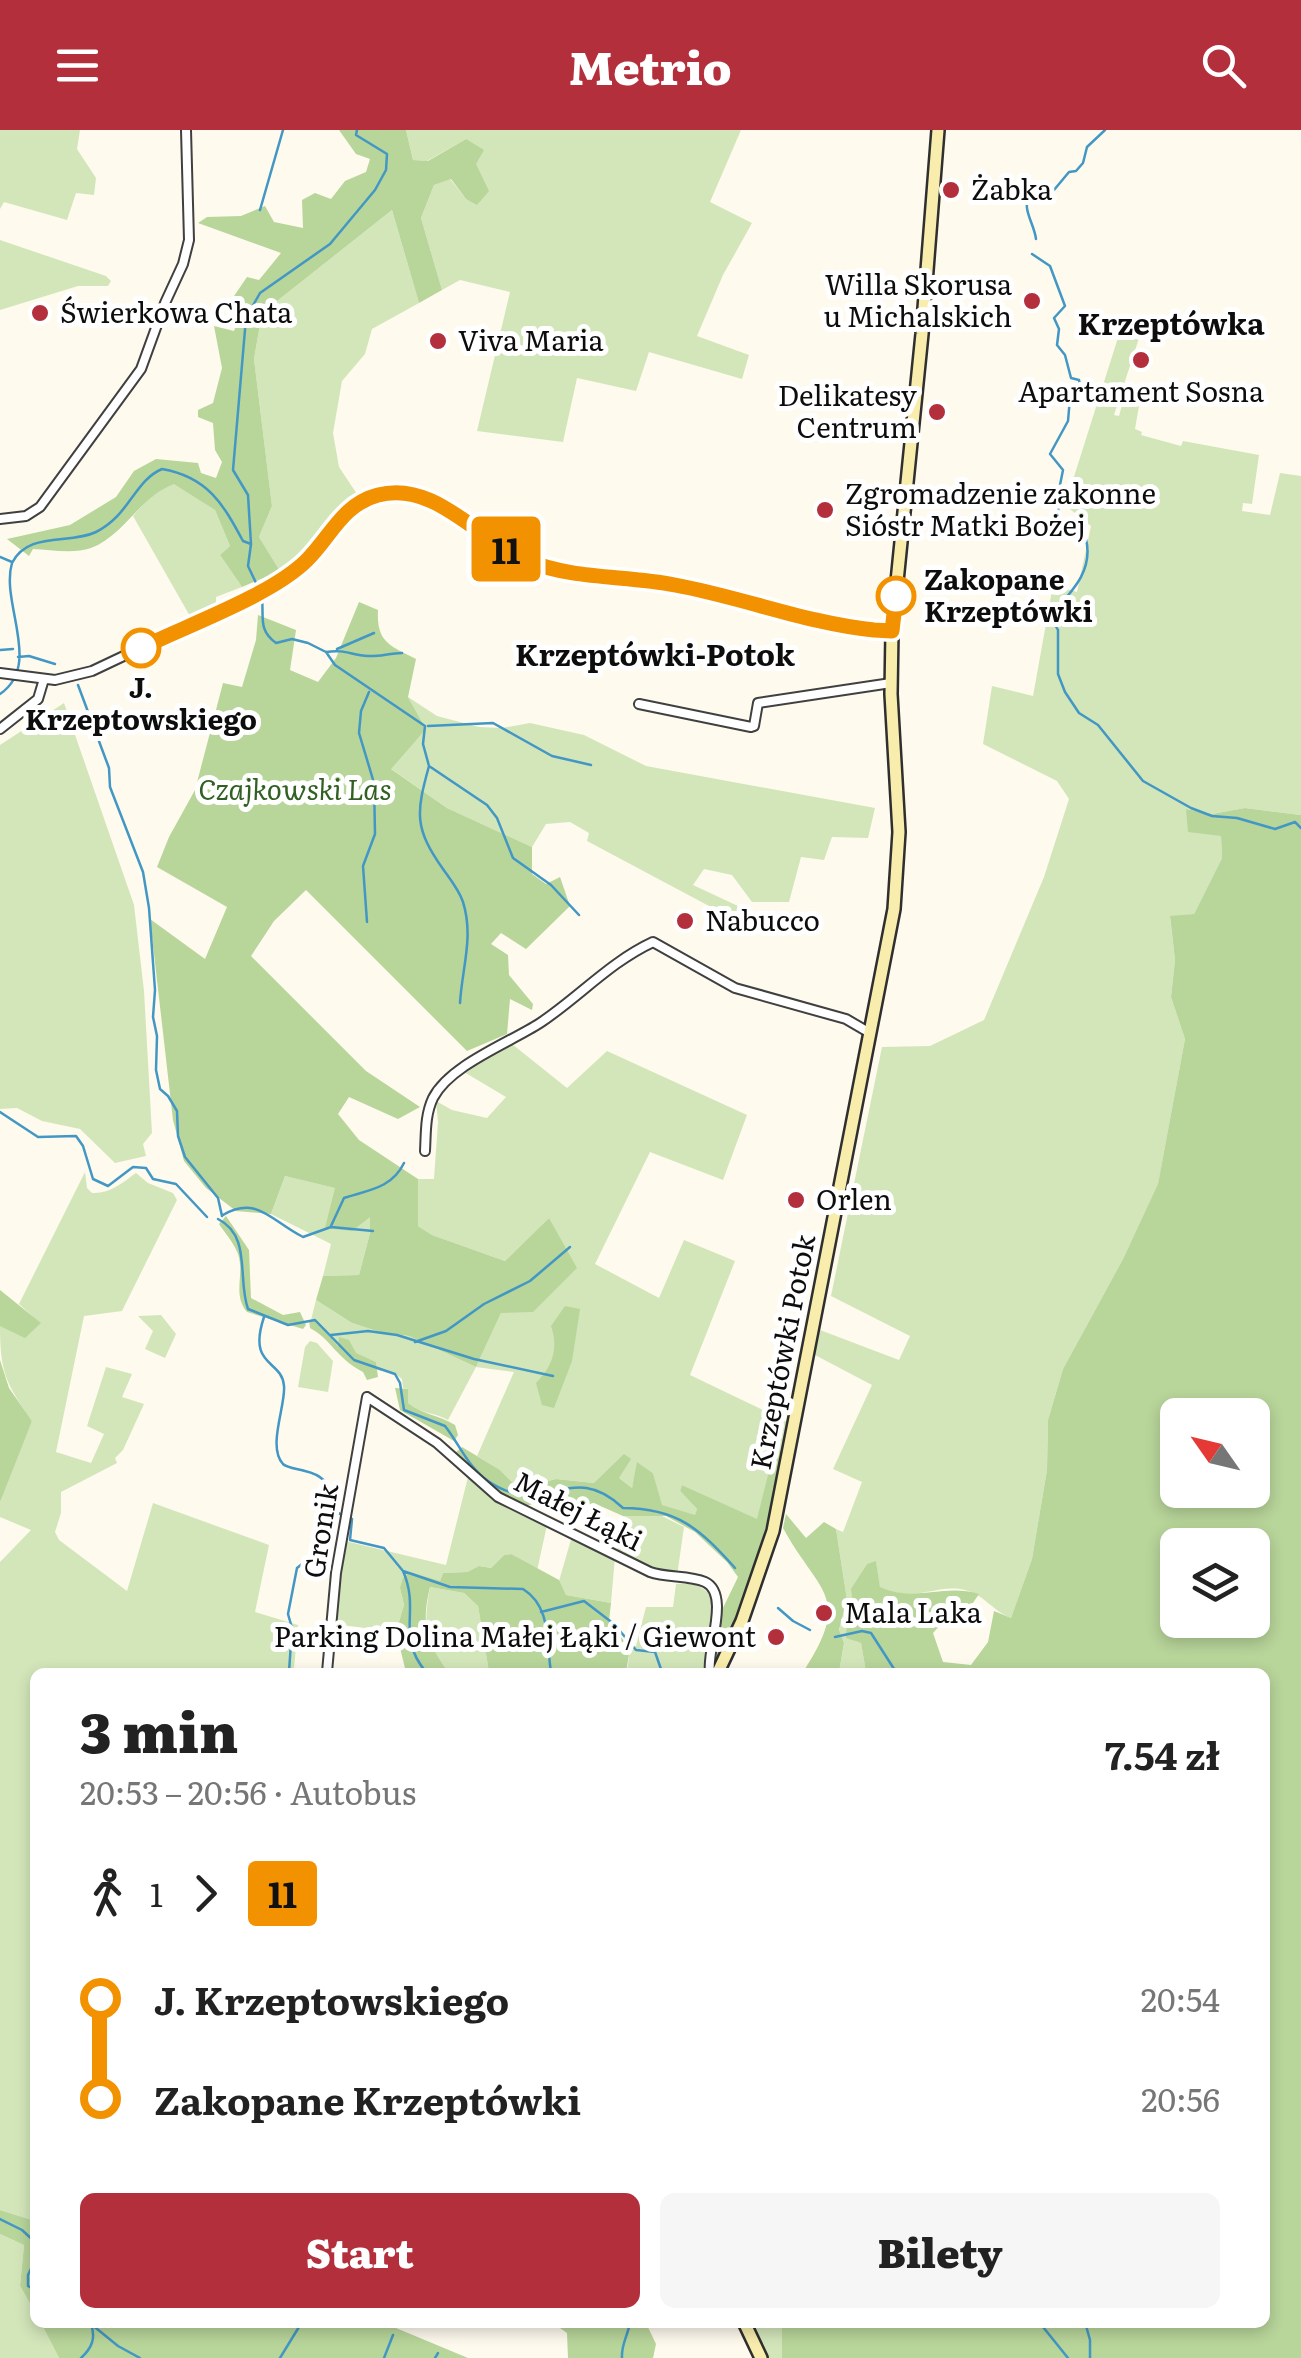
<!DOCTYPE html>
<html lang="pl">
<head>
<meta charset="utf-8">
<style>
	:root { --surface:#fff; --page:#f6f6f6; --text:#222; --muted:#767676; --accent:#b32f3c }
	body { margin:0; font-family:Literata,serif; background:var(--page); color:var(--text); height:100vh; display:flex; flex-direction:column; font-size:38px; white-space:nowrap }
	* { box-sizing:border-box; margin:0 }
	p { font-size:32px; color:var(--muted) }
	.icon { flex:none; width:55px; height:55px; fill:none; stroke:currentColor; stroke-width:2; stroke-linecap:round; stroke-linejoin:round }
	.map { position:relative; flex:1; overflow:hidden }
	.details { position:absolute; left:30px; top:1538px; width:1240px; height:660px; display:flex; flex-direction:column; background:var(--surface); border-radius:15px; box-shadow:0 5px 15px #0003 }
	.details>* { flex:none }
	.badge { padding:0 20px; border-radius:8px; font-size:35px; line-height:65px }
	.needle { width:65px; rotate:304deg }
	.controls { position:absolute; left:1160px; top:1268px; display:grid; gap:20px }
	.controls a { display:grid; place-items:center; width:110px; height:110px; border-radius:15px; background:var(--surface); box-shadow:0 5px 15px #0003; font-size:50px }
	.map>.badge { position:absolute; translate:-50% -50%; box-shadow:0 0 0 5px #fff }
	.legs { display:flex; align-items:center; gap:15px; height:110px; padding:0 50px; font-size:32px }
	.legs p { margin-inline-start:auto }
	.summary { display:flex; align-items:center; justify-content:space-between; height:170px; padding:0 50px }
	h1 { font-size:55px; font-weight:800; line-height:75px }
	.cta { display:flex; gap:20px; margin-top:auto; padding:20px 50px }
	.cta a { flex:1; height:115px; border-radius:15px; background:var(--accent); color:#fff; font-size:40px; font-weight:800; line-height:115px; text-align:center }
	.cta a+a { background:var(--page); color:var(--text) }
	ul { padding:0 50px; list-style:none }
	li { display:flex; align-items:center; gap:35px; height:100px; font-size:38px }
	li i { display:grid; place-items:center; width:15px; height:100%; margin:0 12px; background:currentColor }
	li i::after { content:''; width:25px; height:25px; margin:-12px; border:8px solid; border-radius:50%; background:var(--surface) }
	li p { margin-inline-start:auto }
	li:first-child i { background:linear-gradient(#0000 50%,currentColor 0) }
	li:last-child i { background:linear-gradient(currentColor 50%,#0000 0) }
	header { display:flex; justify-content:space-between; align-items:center; height:130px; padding:0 50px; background:var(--accent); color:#fff; font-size:45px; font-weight:800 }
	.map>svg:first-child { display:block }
	.green { fill:#d3e6ba }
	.forest { fill:#b8d59a; fill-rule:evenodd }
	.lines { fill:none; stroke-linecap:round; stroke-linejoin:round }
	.stream { stroke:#4297c4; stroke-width:2.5 }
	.minor-casing { stroke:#404040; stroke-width:12 }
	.secondary-casing { stroke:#2f2f2f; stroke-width:16 }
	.minor { stroke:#fff; stroke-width:8 }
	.secondary { stroke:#f9edad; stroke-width:11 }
	.line-1-casing { stroke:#fff; stroke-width:22 }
	.line-1 { stroke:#f39200; stroke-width:15 }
	.poi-dot { fill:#b32f3c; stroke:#fff; stroke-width:4 }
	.stop-1-dot { fill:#fff; stroke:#f39200; stroke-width:5 }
	.labels { text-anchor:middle; stroke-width:10; stroke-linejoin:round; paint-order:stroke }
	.poi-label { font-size:28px; fill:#0d0d0d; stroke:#fff; text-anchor:start }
	.stop-label { font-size:28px; font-weight:bold; fill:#0d0d0d; stroke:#fff; text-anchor:start }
	.park-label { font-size:28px; font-style:italic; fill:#326022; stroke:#fff }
	.street-label { font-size:28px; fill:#0d0d0d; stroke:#fff }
	.neighbourhood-label { font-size:30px; font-weight:bold; fill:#0d0d0d; stroke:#fff }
</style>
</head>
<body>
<header><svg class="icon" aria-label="menu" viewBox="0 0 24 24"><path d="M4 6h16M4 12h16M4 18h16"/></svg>Metrio<svg class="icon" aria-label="search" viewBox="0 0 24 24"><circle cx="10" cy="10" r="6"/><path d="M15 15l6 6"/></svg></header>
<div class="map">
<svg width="1301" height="2228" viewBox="0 0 1301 2228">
	<rect width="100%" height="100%" fill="#fefaee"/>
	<path class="green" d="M0,0H80L77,19L96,48L94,65L76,63L67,90L4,72L0,79Z
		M406,0H741L710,72L752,93L723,145L697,206L749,225L742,249L649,222L636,261L577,248L563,312L477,301L510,162L460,150L442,160L421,88L434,55L450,49L466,69L478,74L476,34L466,9L427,31L413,30Z
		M392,80L419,173L372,199L365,224L342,251L333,303L339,337L357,364L306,423L280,441L259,407L272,376L254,229L262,183Z
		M0,110L106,146L111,151L108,156H78L0,180Z
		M1122,195L1141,202L1114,285L1119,286L1125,264L1140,270L1135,299L1142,302L1141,305L1181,316L1183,311L1259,325L1252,374L1243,373L1242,381L1270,385L1280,343L1301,346V685L1245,678L1212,684L1186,679L1221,706L1222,728L1194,784L1170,787L1175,830L1171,867L1185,909L1158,1055L1123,1129L1063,1239L1048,1290L1047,1340L1032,1429L1011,1488C993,1481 983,1464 965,1460C936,1453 919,1473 880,1458L876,1432L867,1434L852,1459L855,1485L847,1508L861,1513L866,1542H839L844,1513L839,1501L847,1470L836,1399L843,1402L862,1352L833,1339L872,1255L815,1225L820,1200L899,1230L910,1206L831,1166L882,917L930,916L984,890L1044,747L1069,669L1057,651L983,614L992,556L1033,566L1053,455L1077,462L1091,396L1065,375Z
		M174,353L215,380L230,416L220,425L242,457L216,467V475L191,488L133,386L154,362Z
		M408,567L437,586L479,597L502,598L530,593L584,605L646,636L875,678L868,708L832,707L824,730L801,727L789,772H752L732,745L704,739L693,755L738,776L740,789L709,776L587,711L589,703L570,692L546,694L532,717L447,678L390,638L426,599Z
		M64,573L134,775L144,861L152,1003L143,1014L146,1026L115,1033L80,999L42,991L17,978L0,979V615Z
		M512,914L567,958L607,921L747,985L723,1050L650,1022L595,1134L659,1168L684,1110L735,1131L690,1245L788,1292L783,1322H774L758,1390L682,1355L680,1361L697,1379L695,1386L661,1375L653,1343L638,1333L632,1358L619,1348L594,1353L556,1349L519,1359L500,1340L477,1326L514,1242L476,1237L448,1290C434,1282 421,1284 408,1273V1259L403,1258L402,1249L394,1243L377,1240L376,1232L339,1217L316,1191L311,1190L316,1170L352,1193L380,1202L409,1206L476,1237L501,1183L561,1112L549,1088L505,1131L432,1105L418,1096V1049H434L438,992L436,971L452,980L487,988L506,967L464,942Z
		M85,1042L87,1058L92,1063C110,1064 122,1053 136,1043L148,1053L173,1063L177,1070L122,1181L84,1186L56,1322L91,1333L104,1304L87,1296L106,1237L132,1244L122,1267L144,1274L123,1320L115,1328L117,1333L61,1362V1383L55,1402L59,1410L127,1461L153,1373L269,1415L255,1482L298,1495L294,1538L325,1541L35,1542V2091L0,2080V1432L31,1400L0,1387V1372L10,1341L32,1291C6,1253 0,1243 0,1196L40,1193L19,1174Z
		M285,1046L336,1058L371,1087L370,1103L359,1145L323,1146L331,1114L271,1084Z
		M161,1185L176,1204L165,1228L145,1219L153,1201L138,1186Z
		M310,1211L317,1213L333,1231L328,1262L298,1257L305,1217Z
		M468,1347L504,1374L547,1395L537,1441L511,1424L504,1425L491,1438L479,1436L467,1442L443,1443L440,1451L400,1458L404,1475L396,1502L334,1494L345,1411L446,1435Z
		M660,1385L684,1397L677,1446L656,1442L617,1422L623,1386Z
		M572,1406L615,1427L611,1473L566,1465L559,1451Z
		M676,1454C735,1450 710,1507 703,1542H627L630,1519L636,1516L646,1477H673Z
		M430,1457L464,1463L478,1476L489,1542H448C425,1508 423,1497 430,1457Z
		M0,2104L24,2115L20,2156L35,2182V2192L41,2193L59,2228H0Z
		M754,2193H786L783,2228H768Z"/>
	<path class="forest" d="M339,0H406L413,30L428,31L466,9L484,20L476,34L489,61L477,75L466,69L451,49L434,55L421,88L442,160L419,173L392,80L262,183L254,229L272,376L259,407L280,441L242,457L220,425L230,416L215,380L174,354C139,367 125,405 91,418C74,424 51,420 33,419L29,426L7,409L70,395L116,367L134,341L156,329L198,333L201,343L216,348L222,332L215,320L213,293L198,287V280L213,273L222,238L214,196L234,201L243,177L232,169L247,147L259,150L281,123L198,93L207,87L241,86L265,76L274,92L303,98L302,70L315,63L331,69L345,51L366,42L370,29L356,24Z
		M359,472L378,480C376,513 391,516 416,529L408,567L426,599L391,639L447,678L532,717V744L546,754L560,747L570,776L526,819L501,803L491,814L508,825L509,845L533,874L532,880L510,869L507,904L467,921L306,760L274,791L251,826L366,941L420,977L398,989L349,967L338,984L359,1010L418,1049V1096L432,1105L505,1131L549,1088L577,1138L533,1182L501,1183L476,1237L409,1206L380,1202L352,1193L316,1170L323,1146L359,1145L370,1103V1087L352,1101L325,1098L335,1058L285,1046L271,1084L236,1081L206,1058L184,1031L173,990L150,789L205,829L227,777L157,737L169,707L195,660L223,553L242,557L256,510L258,485L296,500L290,540L318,552L336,528Z
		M1245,678L1301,685V2228H782V2193L1265,2192V1542H866L861,1513L846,1508L847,1491L855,1485L851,1459L867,1434L876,1431L880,1457C916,1473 944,1453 979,1464L964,1486L944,1491L933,1503L943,1532L971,1535L988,1512L994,1481L1011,1488L1032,1429L1047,1340L1048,1290L1063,1239L1123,1129L1158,1054L1185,909L1171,867L1175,830L1170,786L1194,784L1222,728L1221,706L1188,702L1186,679L1212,684ZM1178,1285H1252V1360H1178ZM1178,1415H1252V1490H1178Z
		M226,1086L249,1120L251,1168L283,1185L300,1182L306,1195L303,1199L247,1182C232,1164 245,1145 238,1124C234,1113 225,1103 219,1094Z
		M0,1160L41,1193L25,1208L0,1196Z
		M565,1176L580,1179L572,1231L554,1278L542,1275L536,1253C552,1237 559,1219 551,1196Z
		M309,1190L316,1191L338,1216L339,1207L349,1210L356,1223L376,1232L378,1247L367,1250L363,1242C336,1228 331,1209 310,1198Z
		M0,1230L9,1258L32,1291L0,1372Z
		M395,1258L408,1259V1273C423,1285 439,1285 455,1295L458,1305L454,1311L400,1280Z
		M462,1317L500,1340L519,1359L556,1349L594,1353L624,1324L631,1329L619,1348L632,1358L637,1332L653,1343L662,1375L695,1385L697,1379L680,1361L682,1355L757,1389L774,1321L783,1322C766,1401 752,1462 715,1535L713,1531L722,1480L738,1447L727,1432L695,1402L666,1386H623L605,1378L559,1367L522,1377L472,1342L455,1323Z
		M786,1384L806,1408L824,1392L836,1399L847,1470L839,1500L844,1513L839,1542H803C853,1465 819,1464 783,1398Z
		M511,1424L559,1450L566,1465L611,1473L609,1491L630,1519L626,1542H489L478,1476L464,1463L430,1457C421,1495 426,1510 448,1542H406L396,1502L404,1475L400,1458L403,1448L410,1442L440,1451L443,1443L467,1442L479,1436L491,1438L504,1425Z
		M0,2080L35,2091V2182L20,2156L24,2115L0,2104Z
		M41,2193H384L468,2228H59Z
		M553,2193H646L656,2214L653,2228H568L567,2203Z"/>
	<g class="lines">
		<path class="stream" d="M260,80L283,0
			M1036,109C1034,92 1020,78 1031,63L1054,60L1069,42L1076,41L1083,33L1087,17L1105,0
			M1032,124L1050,136L1065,176L1054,188L1059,199L1057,215L1065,225L1071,248L1079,250L1080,255L1070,268L1068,291L1050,324L1063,340L1057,370L1060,394L1086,409C1094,442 1070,463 1050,486L1058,500V544L1065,562L1079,583L1098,595L1143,651L1191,678L1212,686L1237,688L1275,699L1295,692L1301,698
			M251,414L248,436L257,455
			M0,427L12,432
			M262,469C264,487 258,500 276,513L292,509L308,513L326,522L335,535L425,596L423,614L429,636L487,675L497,688L513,728L551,755L579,785
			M337,519L374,503
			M0,520L13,519
			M326,522C345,519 351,525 368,526C378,527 390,523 402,523
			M18,527L29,526L55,534
			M78,555L109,638L110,657L143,742L149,778L155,860L153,887L157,906L156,940L160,959L168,966L177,981L178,1006L185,1027L218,1068L222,1086
			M0,564C43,535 0,473 12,433C28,401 69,415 96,402C130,385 134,351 162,339C208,347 223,374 243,411L251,414L248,365L233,340L246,188L260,163L330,114L375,60L386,40L387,24L356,5L357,0
			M428,596L493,593L552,626L591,635
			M429,636C416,683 414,698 443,739C450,749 459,760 463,772C474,807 462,838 460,873
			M367,792L363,736L375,704L374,653L359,603L361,581L369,562
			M0,982L38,1007L76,1006L83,1016L93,1049L108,1056L133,1037L146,1038L153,1049L176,1054L207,1087
			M223,1085C257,1065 271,1091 303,1107L331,1097L373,1101
			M218,1089C252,1106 237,1149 248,1179L288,1195L315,1190L354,1230L395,1244L400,1253L404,1280L445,1296C460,1315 467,1336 488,1351C544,1390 571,1328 623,1378C677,1378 700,1399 735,1438
			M331,1096L344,1068C369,1060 392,1058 404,1033
			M264,1187C247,1238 282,1229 284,1256C286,1275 267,1317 283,1334C287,1338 299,1339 305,1341C341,1349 336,1382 331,1411L297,1438L288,1484L292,1498L289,1542
			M331,1205L368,1201L397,1205L474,1229L553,1246
			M415,1212L446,1201L484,1174L530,1151L570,1117
			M338,1383L352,1389L350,1410L384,1418L403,1441L450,1457L523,1459C552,1477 546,1513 551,1542
			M403,1441C421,1482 395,1505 426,1542
			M778,1478L793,1491L810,1500
			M541,1482L584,1471L614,1494L636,1520L655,1522L662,1542
			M835,1507L862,1501L871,1503L896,1542
			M0,2089L22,2100L35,2112
			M35,2130L28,2145V2156L35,2160
			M1039,2192L1068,2228
			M1085,2192L1090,2210V2228
			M91,2194L118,2216L140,2228
			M81,2228C92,2218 96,2208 91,2194
			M280,2228L302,2192
			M384,2228L393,2205
			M435,2228L438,2223
			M622,2228C621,2214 628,2206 630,2192"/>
		<defs>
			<path id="minor" d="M0,389L26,386L40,377L141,239L165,173L183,134L189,110L186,0
				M0,543L55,550L92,541L282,451L312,425L354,375L390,362L419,365L435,372L512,423L550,439L675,455L846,496L892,501
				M639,574L751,597L754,596L758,573L891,553
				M0,599L38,569L44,549
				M425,1021C426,1003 425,985 433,968C450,935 509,913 540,893C579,867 610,832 653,812L735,858L846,889L870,903
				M327,1542L336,1443L367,1267L437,1313L498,1367L650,1442C667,1448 689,1445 705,1452C731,1464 706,1521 710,1542"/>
			<path id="secondary" d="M718,1542L742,1491L773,1401L894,779L899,702L891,564L892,501L922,204L938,0
				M744,2192L761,2228"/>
		</defs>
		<use href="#minor" class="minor-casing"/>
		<use href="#secondary" class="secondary-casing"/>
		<use href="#minor" class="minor"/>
		<use href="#secondary" class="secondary"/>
	</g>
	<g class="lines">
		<defs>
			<path id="line-1" d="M141,518C188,495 272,465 307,430C331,406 343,374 378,365C435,350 478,410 526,430C573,450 625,445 675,455C741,467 806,493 874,500L892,501L896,466"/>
		</defs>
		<use href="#line-1" class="line-1-casing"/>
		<use href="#line-1" class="line-1"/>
	</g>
	<g class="poi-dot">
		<circle cx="951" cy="60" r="10"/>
		<circle cx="1032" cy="171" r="10"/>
		<circle cx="40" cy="183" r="10"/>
		<circle cx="438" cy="211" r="10"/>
		<circle cx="1141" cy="230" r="10"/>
		<circle cx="937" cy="282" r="10"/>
		<circle cx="825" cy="380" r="10"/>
		<circle cx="685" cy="791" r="10"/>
		<circle cx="796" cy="1070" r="10"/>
		<circle cx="824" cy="1483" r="10"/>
		<circle cx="776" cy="1507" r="10"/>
	</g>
	<g class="stop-1-dot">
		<circle cx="896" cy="466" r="18"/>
		<circle cx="141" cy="518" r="18"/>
	</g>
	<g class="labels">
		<g class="poi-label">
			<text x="971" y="70">Żabka</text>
			<text x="1012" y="165" text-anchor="end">Willa Skorusa<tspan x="1012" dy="32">u Michalskich</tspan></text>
			<text x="60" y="193">Świerkowa Chata</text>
			<text x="458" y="221">Viva Maria</text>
			<text x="1141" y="272" text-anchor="middle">Apartament Sosna</text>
			<text x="917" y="276" text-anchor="end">Delikatesy<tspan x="917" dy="32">Centrum</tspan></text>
			<text x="845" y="374">Zgromadzenie zakonne<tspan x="845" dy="32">Sióstr Matki Bożej</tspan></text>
			<text x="705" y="801">Nabucco</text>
			<text x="816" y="1080">Orlen</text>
			<text x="844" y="1493">Mala Laka</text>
			<text x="756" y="1517" text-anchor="end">Parking Dolina Małej Łąki / Giewont</text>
		</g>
		<g class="stop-label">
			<text x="924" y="460">Zakopane<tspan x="924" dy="32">Krzeptówki</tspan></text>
			<text x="141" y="568" text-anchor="middle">J.<tspan x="141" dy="32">Krzeptowskiego</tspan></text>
		</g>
		<g class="park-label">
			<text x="295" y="670">Czajkowski Las</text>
		</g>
		<g class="street-label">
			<text transform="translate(783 1222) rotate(-79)" y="10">Krzeptówki Potok</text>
			<text transform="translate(578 1381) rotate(27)" y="10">Małej Łąki</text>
			<text transform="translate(321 1401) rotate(-81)" y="10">Gronik</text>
		</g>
		<g class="neighbourhood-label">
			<text x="1171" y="205">Krzeptówka</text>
			<text x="655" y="536">Krzeptówki-Potok</text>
		</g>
	</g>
</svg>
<div class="controls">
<a><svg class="needle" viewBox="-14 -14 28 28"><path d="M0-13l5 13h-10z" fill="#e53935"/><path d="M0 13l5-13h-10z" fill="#767676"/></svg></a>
<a><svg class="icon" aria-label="layers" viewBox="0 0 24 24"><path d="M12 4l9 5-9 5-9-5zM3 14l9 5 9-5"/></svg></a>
</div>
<b class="badge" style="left:506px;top:419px;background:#f39200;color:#111">11</b>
<section class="details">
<div class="summary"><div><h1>3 min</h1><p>20:53 – 20:56 · Autobus</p></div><b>7.54 zł</b></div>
<div class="legs"><svg class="icon" aria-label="walk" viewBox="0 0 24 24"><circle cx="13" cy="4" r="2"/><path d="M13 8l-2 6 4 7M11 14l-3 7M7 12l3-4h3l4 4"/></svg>1<svg class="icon" aria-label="forward" viewBox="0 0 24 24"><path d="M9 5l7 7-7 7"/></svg><b class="badge" style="background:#f39200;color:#111">11</b></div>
<ul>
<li><i style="color:#f39200"></i><b>J. Krzeptowskiego</b><p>20:54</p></li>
<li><i style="color:#f39200"></i><b>Zakopane Krzeptówki</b><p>20:56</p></li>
</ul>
<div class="cta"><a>Start</a><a>Bilety</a></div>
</section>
</div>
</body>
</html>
